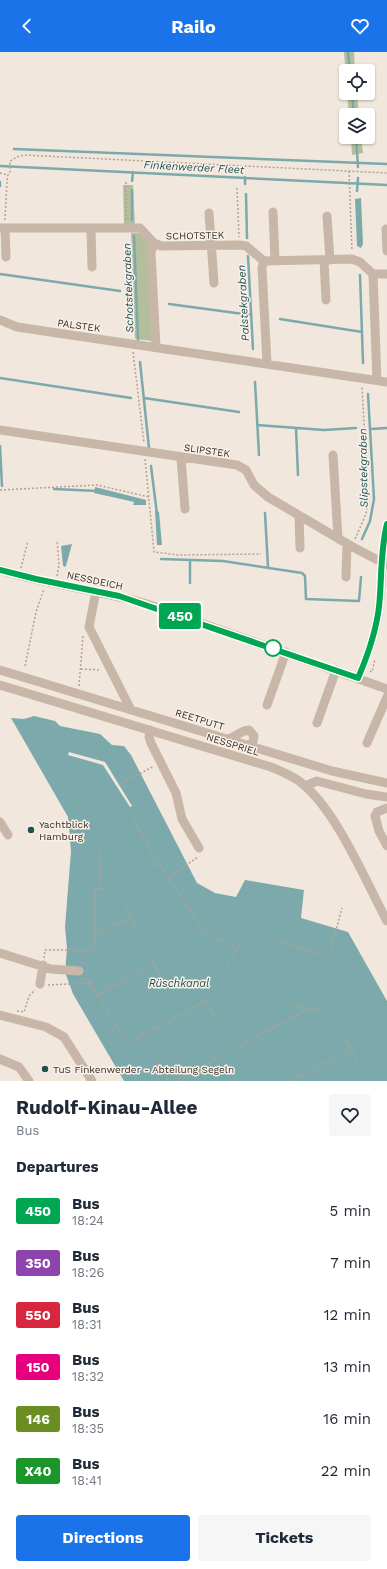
<!DOCTYPE html>
<html lang="en">
<head>
<meta charset="utf-8">
<style>
	:root { --surface:#fff; --page:#f6f6f7; --text:#1f2937; --muted:#747a83; --accent:#1a73e8 }
	body { margin:0; font-family:"Work Sans",sans-serif; background:var(--page); color:var(--text); height:100vh; display:flex; flex-direction:column; font-size:15px; white-space:nowrap }
	* { box-sizing:border-box; margin:0 }
	p { font-size:13px; color:var(--muted) }
	.icon { flex:none; width:22px; height:22px; fill:none; stroke:currentColor; stroke-width:2; stroke-linecap:round; stroke-linejoin:round }
	.map { position:relative; height:1029px; overflow:hidden }
	.details { display:flex; flex-direction:column; background:var(--surface); flex:1 }
	.details>* { flex:none }
	.badge { padding:0 8px; border-radius:3px; font-size:14px; line-height:26px }
	.tools { position:absolute; left:339px; top:12px; display:grid; gap:8px }
	.tools a { display:grid; place-items:center; width:36px; height:36px; border-radius:4px; background:var(--surface); box-shadow:0 1px 3px #0004; font-size:20px }
	.map>.badge { position:absolute; translate:-50% -50%; box-shadow:0 0 0 2px #fff }
	h2 { padding:0 16px; font-size:15px; line-height:36px }
	.round { display:grid; place-items:center; flex:none; width:42px; height:42px; border-radius:4px; background:var(--page) }
	.head { display:flex; align-items:center; justify-content:space-between; height:68px; padding:0 16px }
	h1 { font-size:19px; font-weight:700; line-height:30px }
	.cta { display:flex; gap:8px; margin-top:auto; padding:8px 16px }
	.cta a { flex:1; height:46px; border-radius:4px; background:var(--accent); color:#fff; font-size:16px; font-weight:700; line-height:46px; text-align:center }
	.cta a+a { background:var(--page); color:var(--text) }
	ul { padding:0; list-style:none }
	li { display:flex; align-items:center; gap:12px; height:52px; padding:0 16px }
	li div { flex:1 }
	li b { display:block; font-size:15px }
	li em { font-style:normal }
	li .badge { min-width:44px; font-weight:700; text-align:center }
	header { display:flex; justify-content:space-between; align-items:center; height:52px; padding:0 16px; background:var(--accent); color:#fff; font-size:18px; font-weight:700 }
	.map>svg:first-child { display:block }
	.green { fill:#b3bf9c }
	.water { fill:#7caaac }
	.pier { fill:#f1e7dc }
	.lines { fill:none; stroke-linecap:round; stroke-linejoin:round }
	.stream { stroke:#7caaac; stroke-width:2.5 }
	.path { stroke:#b4a192; stroke-width:1.5; stroke-dasharray:2 2; stroke-linecap:butt }
	.minor { stroke:#c8b7a8; stroke-width:9 }
	.line-casing { stroke:#fff; stroke-width:9 }
	.line { stroke:#00a651; stroke-width:6 }
	.stop-dot { fill:#fff; stroke:#00a651; stroke-width:2 }
	.poi-dot { fill:#1f5155; stroke:#f9f1e8; stroke-width:1.5 }
	.labels { text-anchor:middle; stroke-width:3; stroke-linejoin:round; paint-order:stroke }
	.street-label { font-size:10px; fill:#352c28; stroke:#f9f1e8 }
	.poi-label { font-size:10px; fill:#352c28; stroke:#f9f1e8; text-anchor:start }
	.water-label { font-size:11px; font-style:italic; fill:#1f5155; stroke:#f9f1e8 }
</style>
</head>
<body>
<header><svg class="icon" aria-label="back" viewBox="0 0 24 24"><path d="M15 5l-7 7 7 7"/></svg>Railo<svg class="icon" aria-label="heart" viewBox="0 0 24 24"><path d="M12 20l-8-8c-3-5 5-10 8-4 3-6 11-1 8 4z"/></svg></header>
<div class="map">
<svg width="387" height="1029" viewBox="0 0 387 1029">
	<rect width="100%" height="100%" fill="#f1e7dc"/>
	<path class="green" d="M344,0H354L355,19H346V24Z
		M347,41H357L359,63H349Z
		M351,85H361L363,101L352,103Z
		M123,133H133L135,172H124Z
		M131,181H142L149,192L152,289L135,287Z"/>
	<path class="water" d="M361,146L363,192L361,196L357,194L355,147Z
		M95,435L146,448V453H133L134,450L130,449L94,441Z
		M155,459L159,460L162,493H157Z
		M72,492L66,514L64,515L63,513L61,494Z
		M34,664L55,669L60,674L100,682L112,693L124,694L131,703L197,831L215,841L236,845L245,828L304,838L301,866L348,880L387,949V1029H124L73,942L65,920L67,897L65,875L71,799L68,765L11,666L24,667Z"/>
	<path class="pier" d="M69,700L105,710L132,754L130,755L103,713L68,703Z"/>
	<g class="lines">
		<path class="stream" d="M348,0L350,19
			M352,41L354,63
			M356,85L358,115
			M14,97L387,112
			M0,114L387,133
			M245,125V132
			M132,129L133,120
			M0,134V130
			M132,138V168
			M357,139L358,126
			M246,142L247,186
			M134,184L138,288
			M248,204L253,297
			M0,222L120,239
			M360,223L363,311
			M169,252L251,263
			M280,267L362,280
			M140,310L149,396
			M0,326L131,346
			M255,330L259,403
			M144,346L239,360
			M257,373L324,378L356,376
			M296,376L298,423
			M371,377L387,376
			M0,394L2,434
			M151,414L157,462
			M54,437L98,439
			M265,461L268,515
			M362,487L370,469L374,447L368,342
			M161,507L223,509L302,521L305,524L306,547L359,549L361,525
			M190,531V509"/>
		<path class="path" d="M349,119L352,199
			M0,121L8,123
			M237,136L239,185
			M5,168L7,129L8,123L10,120V109L17,105L24,103L387,121
			M126,168V130
			M133,300L144,391
			M145,407L154,500L178,503L261,502
			M0,438L97,433L149,445
			M355,487L366,462L368,448L362,334
			M21,516L28,489
			M57,524L59,513L57,488
			M25,614L36,560L44,537
			M81,617L101,618
			M370,619L372,620L375,607
			M79,634L83,584
			M119,733L154,714
			M133,765L158,814L160,813L204,879L236,897
			M169,825L198,805
			M100,837L101,799
			M125,851L138,881
			M95,881L132,867
			M276,888L329,904L342,856
			M150,904L161,926
			M44,906L45,898H95V837L109,838
			M82,912V905
			M227,915L240,890
			M81,927L90,928V931L127,991L206,949L215,966
			M48,933L90,931
			M98,943L154,912
			M291,952L326,960
			M17,959L24,960L29,944L35,938
			M342,981L359,1012
			M156,1009L168,1029
			M176,1029L309,956
			M291,1029L351,997"/>
		<path class="minor" d="M273,160L275,208
			M209,161L214,231
			M327,164L330,208
			M0,176H140L154,191L161,194L239,193L246,194L264,209L352,207L360,210L373,222H387
			M5,176L6,205
			M91,176L92,215
			M386,177L387,199
			M154,191L151,200L156,295
			M324,208L326,248
			M264,209L262,216L267,311
			M373,222L377,328
			M0,268L17,275L387,330
			M0,378L237,413L246,418L254,433L268,445L351,494L387,513
			M333,403L338,486
			M181,406L185,457
			M299,464L300,496
			M0,518C49,533 101,538 150,553L387,637
			M346,525L347,492
			M96,539L89,575L131,658
			M0,618L332,719L387,731
			M358,626C368,603 376,579 379,555C383,527 380,499 387,472
			M0,633L271,715C281,719 290,723 299,729C335,755 365,828 387,869
			M267,653L286,600
			M317,671L336,618
			M150,678L149,685L151,691L176,741L182,767L199,796
			M229,687L244,679L249,678L254,684L253,690L248,693
			M367,691L387,645
			M305,734L317,729L366,742L387,745
			M387,756L377,760L375,764L379,779L387,794
			M0,770L8,783
			M0,901L51,917L79,919
			M40,932L43,913
			M0,963L46,975L64,985L92,1029
			M0,1007L19,1015L29,1029"/>
	</g>
	<g class="lines">
		<defs>
			<path id="line" d="M0,518L36,527L119,544L358,626C368,603 376,579 379,555C382,527 380,499 387,472"/>
		</defs>
		<use href="#line" class="line-casing"/>
		<use href="#line" class="line"/>
	</g>
	<circle class="stop-dot" cx="273" cy="596" r="8"/>
	<g class="poi-dot">
		<circle cx="31" cy="778" r="4"/>
		<circle cx="45" cy="1017" r="4"/>
	</g>
	<g class="labels">
		<g class="street-label">
			<text transform="translate(195 183) rotate(-1)" y="4">SCHOTSTEK</text>
			<text transform="translate(79 273) rotate(8)" y="4">PALSTEK</text>
			<text transform="translate(207 398) rotate(8)" y="4">SLIPSTEK</text>
			<text transform="translate(95 528) rotate(12)" y="4">NESSDEICH</text>
			<text transform="translate(200 667) rotate(17)" y="4">REETPUTT</text>
			<text transform="translate(233 692) rotate(17)" y="4">NESSPRIEL</text>
		</g>
		<g class="poi-label">
			<text x="39" y="776">Yachtblick<tspan x="39" dy="12">Hamburg</tspan></text>
			<text x="53" y="1021">TuS Finkenwerder - Abteilung Segeln</text>
		</g>
		<g class="water-label">
			<text transform="translate(194 115) rotate(3)" y="4">Finkenwerder Fleet</text>
			<text transform="translate(128 236) rotate(-92)" y="4">Schotstekgraben</text>
			<text transform="translate(243 251) rotate(-93)" y="4">Palstekgraben</text>
			<text transform="translate(363 416) rotate(-91)" y="4">Slipstekgraben</text>
			<text x="179" y="935">Rüschkanal</text>
		</g>
	</g>
</svg>
<div class="tools">
<a><svg class="icon" aria-label="locate" viewBox="0 0 24 24"><circle cx="12" cy="12" r="6"/><path d="M12 2v4M12 18v4M2 12h4M18 12h4"/></svg></a>
<a><svg class="icon" aria-label="layers" viewBox="0 0 24 24"><path d="M12 4l9 5-9 5-9-5zM3 14l9 5 9-5"/></svg></a>
</div>
<b class="badge" style="left:180px;top:564px;background:#00a651;color:#fff">450</b>
</div>
<section class="details">
<div class="head"><div><h1>Rudolf-Kinau-Allee</h1><p>Bus</p></div><a class="round"><svg class="icon" aria-label="heart" viewBox="0 0 24 24"><path d="M12 20l-8-8c-3-5 5-10 8-4 3-6 11-1 8 4z"/></svg></a></div>
<h2>Departures</h2>
<ul>
<li><span class="badge" style="background:#00a651;color:#fff">450</span><div><b>Bus</b><p>18:24</p></div><em>5 min</em></li>
<li><span class="badge" style="background:#8e44ad;color:#fff">350</span><div><b>Bus</b><p>18:26</p></div><em>7 min</em></li>
<li><span class="badge" style="background:#d7263d;color:#fff">550</span><div><b>Bus</b><p>18:31</p></div><em>12 min</em></li>
<li><span class="badge" style="background:#e6007e;color:#fff">150</span><div><b>Bus</b><p>18:32</p></div><em>13 min</em></li>
<li><span class="badge" style="background:#6b8e23;color:#fff">146</span><div><b>Bus</b><p>18:35</p></div><em>16 min</em></li>
<li><span class="badge" style="background:#1a962b;color:#fff">X40</span><div><b>Bus</b><p>18:41</p></div><em>22 min</em></li>
</ul>
<div class="cta"><a>Directions</a><a>Tickets</a></div>
</section>
</body>
</html>
